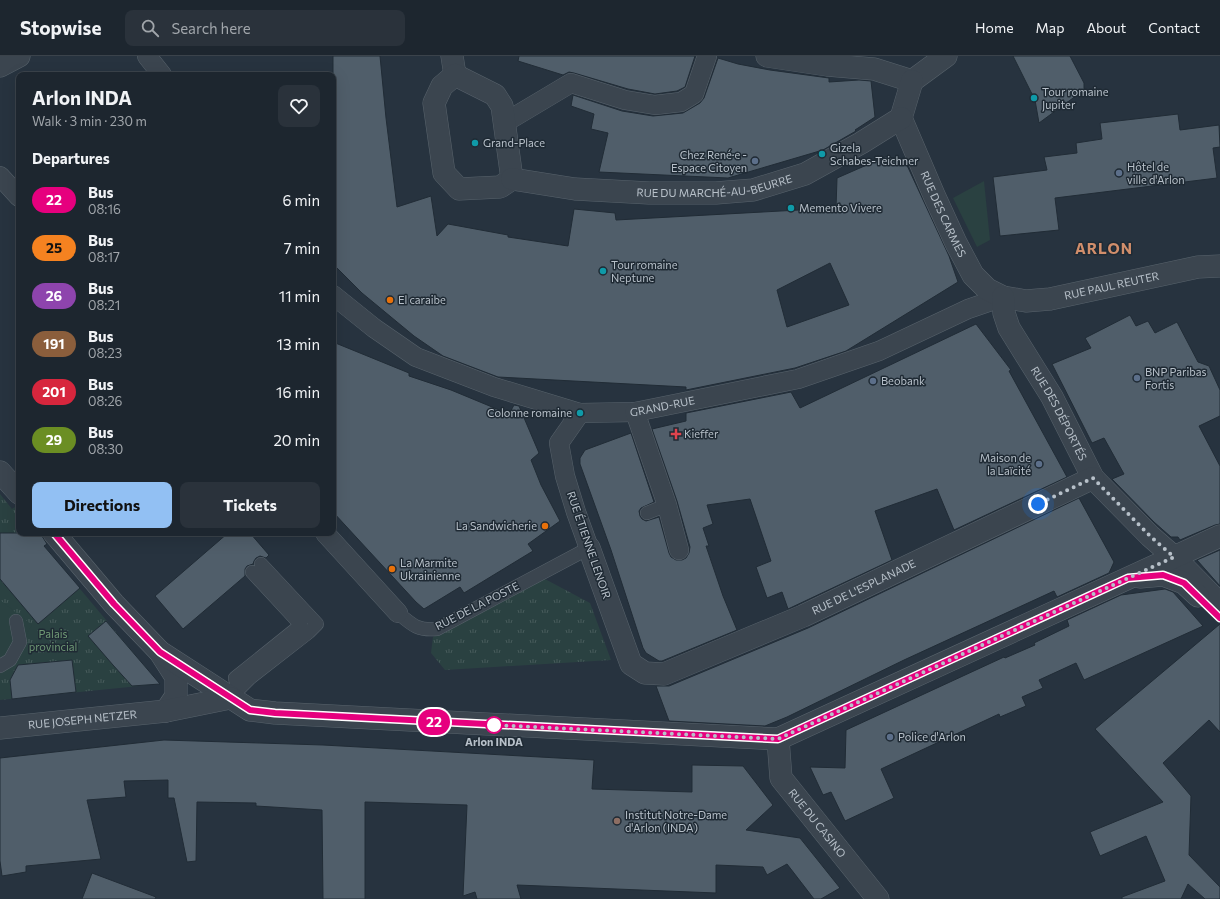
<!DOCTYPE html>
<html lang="en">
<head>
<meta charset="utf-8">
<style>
	:root { --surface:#1d262f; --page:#2a323b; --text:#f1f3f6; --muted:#a0a5aa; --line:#3b434b; --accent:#92c0f3 }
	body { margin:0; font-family:Commissioner,sans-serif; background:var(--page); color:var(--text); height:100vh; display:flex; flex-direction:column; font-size:15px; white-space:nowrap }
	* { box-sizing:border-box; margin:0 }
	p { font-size:13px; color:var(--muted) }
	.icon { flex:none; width:22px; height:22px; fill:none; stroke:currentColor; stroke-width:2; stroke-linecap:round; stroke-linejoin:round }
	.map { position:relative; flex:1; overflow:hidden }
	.sheet { position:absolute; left:16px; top:16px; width:320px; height:464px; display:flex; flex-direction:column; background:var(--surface); border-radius:8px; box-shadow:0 4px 16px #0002,0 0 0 1px var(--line) }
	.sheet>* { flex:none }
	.badge { padding:0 8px; border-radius:13px; font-size:14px; line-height:26px }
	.you { position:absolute; width:20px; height:20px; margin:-10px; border:3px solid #fff; border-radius:50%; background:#1a73e8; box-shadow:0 0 0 6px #1a73e833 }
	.map>.badge { position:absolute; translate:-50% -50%; box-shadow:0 0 0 2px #fff }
	h2 { padding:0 16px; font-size:15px; line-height:36px }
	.round { display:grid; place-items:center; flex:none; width:42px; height:42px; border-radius:8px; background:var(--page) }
	.headline { display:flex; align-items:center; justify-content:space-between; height:68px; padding:0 16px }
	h1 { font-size:19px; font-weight:700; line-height:30px }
	.cta { display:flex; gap:8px; margin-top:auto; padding:8px 16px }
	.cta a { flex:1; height:46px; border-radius:8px; background:var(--accent); color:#111; font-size:16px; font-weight:700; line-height:46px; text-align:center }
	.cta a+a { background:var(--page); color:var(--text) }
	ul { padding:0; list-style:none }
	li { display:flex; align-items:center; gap:12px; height:48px; padding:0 16px }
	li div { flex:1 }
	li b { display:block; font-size:15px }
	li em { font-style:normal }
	li .badge { min-width:44px; font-weight:700; text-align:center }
	header { display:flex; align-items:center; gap:24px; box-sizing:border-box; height:56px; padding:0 20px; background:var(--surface); border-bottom:1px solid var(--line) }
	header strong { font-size:19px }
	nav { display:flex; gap:22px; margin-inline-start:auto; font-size:14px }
	.search { width:280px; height:36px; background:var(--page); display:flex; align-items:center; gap:10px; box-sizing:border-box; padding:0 14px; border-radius:8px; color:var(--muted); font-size:15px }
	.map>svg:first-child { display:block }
	.park { fill:url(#park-tufts) }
	.garden { fill:#2a4141 }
	.building { fill:#505e6a; stroke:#212c36; fill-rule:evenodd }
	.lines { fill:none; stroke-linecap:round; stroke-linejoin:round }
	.service-casing { stroke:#58636c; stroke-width:14 }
	.pedestrian-casing { stroke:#58636c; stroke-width:20 }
	.minor-casing { stroke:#58636c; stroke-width:23 }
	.service { stroke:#3b454f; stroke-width:13 }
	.pedestrian { stroke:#3b454f; stroke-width:19 }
	.minor { stroke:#3b454f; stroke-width:22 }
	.line-casing { stroke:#fff; stroke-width:9 }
	.line { stroke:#e6007e; stroke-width:6 }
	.walk { stroke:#b7c0c9; stroke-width:4; stroke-dasharray:0 7.2 }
	.culture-dot { fill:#0f9aa8; stroke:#1f2a34; stroke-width:1.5 }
	.service-dot { fill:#5c6f8a; stroke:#1f2a34; stroke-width:1.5 }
	.food-dot { fill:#e8710a; stroke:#1f2a34; stroke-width:1.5 }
	.health-dot { fill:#e0444e; stroke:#1f2a34; stroke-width:1.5 }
	.stop-dot { fill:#fff; stroke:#e6007e; stroke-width:2 }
	.education-dot { fill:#8d6e63; stroke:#1f2a34; stroke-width:1.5 }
	.labels { text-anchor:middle; stroke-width:3; stroke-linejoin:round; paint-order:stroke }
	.poi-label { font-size:11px; fill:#b7c0c9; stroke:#1f2a34; text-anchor:start }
	.street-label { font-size:11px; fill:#b7c0c9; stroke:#1f2a34 }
	.park-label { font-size:11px; fill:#6f9975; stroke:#1f2a34 }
	.stop-label { font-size:11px; font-weight:bold; fill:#b7c0c9; stroke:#1f2a34 }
	.district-label { font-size:15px; font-weight:bold; letter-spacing:1px; fill:#d18e6b; stroke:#1f2a34 }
</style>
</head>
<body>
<header>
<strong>Stopwise</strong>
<div class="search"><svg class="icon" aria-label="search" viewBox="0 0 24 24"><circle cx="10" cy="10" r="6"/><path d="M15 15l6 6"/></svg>Search here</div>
<nav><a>Home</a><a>Map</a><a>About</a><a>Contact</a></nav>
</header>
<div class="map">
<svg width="1220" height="843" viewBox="0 0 1220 843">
	<defs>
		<pattern id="park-tufts" width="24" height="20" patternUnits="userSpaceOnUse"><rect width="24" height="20" fill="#2a4141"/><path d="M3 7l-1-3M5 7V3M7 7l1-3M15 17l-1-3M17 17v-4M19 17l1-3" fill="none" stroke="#475b5b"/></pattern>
	</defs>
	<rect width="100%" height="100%" fill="#27333f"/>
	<path class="park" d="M0,438L12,453L15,451L19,456V477L44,490L153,620L154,624L149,629L0,644Z
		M543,522L590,547L611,604L445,614L431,597L433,581Z"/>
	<path class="garden" d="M984,125L990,184L977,191L953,142Z
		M0,544L32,569L7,611L0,617Z"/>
	<path class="building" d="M333,0H380L386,62L397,151L431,140L437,180L448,168L508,179V181L568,190L574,153L615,157L616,164L836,152L837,122L885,101L898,102L905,105L949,200L958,226L846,295L795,312L686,334V331L498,321L443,300L414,280L362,237L333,208ZM830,207L849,249L787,271L777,234Z
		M519,0H695L685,31L677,35L655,38L628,33L574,17L569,16L563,19L518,5Z
		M1013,0H1070L1084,27V34L1039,67L1035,44Z
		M718,2L738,8L770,14L829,22V26L859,24L871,25L875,61L855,74L856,75L823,94L728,122L599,116L608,77L591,73L594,58L571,50L573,39L622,55L653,60L683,57L700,47L704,42Z
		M1178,58L1180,74L1219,69L1220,91L1213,92L1217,122L1055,142L1059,174L1000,180L993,121L1047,114L1044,101L1077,97L1076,87L1102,83L1100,67Z
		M1130,259L1136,270L1148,265L1155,277L1177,266L1198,306L1209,310L1220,334V360L1199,370L1220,410V468L1215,469L1180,484L1178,481H1171L1154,466L1112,423L1124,418L1104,382L1092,387L1052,308L1091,292L1085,282Z
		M976,268L1011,314L1009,315L1067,421L954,474L937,433L875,455L892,504L788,553L782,536L767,542L756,511L771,505L750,443L707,449L713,468L703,472L709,490H706L723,540L737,574L662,605H659L646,597L643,592L611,494L580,408V402L585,394L631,377L654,446L641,452L639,455L640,460L642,463L646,465L659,461L669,497L671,501L676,504H682L686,502L689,497L690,491L677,445L652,373L686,365V357L791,336L800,352Z
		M333,286L409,317V320L451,334L509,358L514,349L519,350L539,397L531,404L541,429L560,465L528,488L533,495L464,537L460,531L424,553L416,546L333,456Z
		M1079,442L1114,506L1109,517L1057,541L1054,535L904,604L787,661L765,670L669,665L656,630H669L808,572Z
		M0,477H42V480L47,488L44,490L80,532L38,568L0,523Z
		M228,477H250L269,499L266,502L260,500L256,502L254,505L253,508L247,510L245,513V520L183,573L155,540Z
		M1220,494V530L1197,504Z
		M1165,533L1173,536L1203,570L1084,624L1076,607L1039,624L1043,632L1022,641L1026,650L1000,661L999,658L881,713L894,742L845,765L831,736L823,739L810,711L845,712L846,674L1004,601L1005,602L1035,589L1034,587L1069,570L1067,564L1121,539Z
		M106,565L160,628L132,630L113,609L88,580Z
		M1220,568V676L1209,664L1163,707L1191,740L1189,799L1220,831V843H1205L1188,828L1181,843H1122V841L1165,825L1146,780L1100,800L1090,776L1163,746L1095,673Z
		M72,604L76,636L12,643L10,624L18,609Z
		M164,684L323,689L594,704L592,733L692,736V709L743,710L773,749L746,774L800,782L840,832L821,843H814L787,808L767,819L763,811L716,809V837L517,829L521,843H477L475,836L463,840L467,749L365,746V843H323L322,754L256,750V747L197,746L196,805L187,806L174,742H168V724L124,725L126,741L87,744L101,803L26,810V816L2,820L0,805V702Z
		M92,817L156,841L155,843H82Z"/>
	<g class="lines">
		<defs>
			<path id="service" d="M647,457L667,449
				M398,557C412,569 418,575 437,573L589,492
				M0,610L10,604L20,586L16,565
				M232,639L237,630L235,622L301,569L252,516
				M230,642L250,622L309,576L317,568L261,508"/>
			<g id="pedestrian">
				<path d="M147,0L162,19"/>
				<path d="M504,67L571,27L625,44L655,49L681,46L694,38L707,0"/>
				<path d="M0,120L19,141"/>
				<path id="s1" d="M333,239L374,272L416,301L494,331L580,357L635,356L798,323L879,295L968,253L1003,241"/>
				<path d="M635,356L667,449L679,494"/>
				<path d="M580,357L559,387L565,420L576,456L589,492"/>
				<path d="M325,477L398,557"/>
			</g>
			<g id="minor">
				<path d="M452,0L455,19"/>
				<path d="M767,0L827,9L874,13L912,25"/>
				<path d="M0,10L19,0"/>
				<path d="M455,19L495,39L502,50L512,123L500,131L459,133L444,117L434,47L442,30Z"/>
				<path d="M912,25L946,0"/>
				<path id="s2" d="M901,62L934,139L956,187L973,219L987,233L1003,241L1026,245L1050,243L1198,211L1220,210"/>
				<path d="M901,62L912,25"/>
				<path id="s3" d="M512,123L575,133L649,137H716L753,134L805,118L861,87L901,62"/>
				<path id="s4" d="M1003,241L1004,257L1009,272L1052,341L1093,422L1150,480L1174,501L1220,548"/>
				<path d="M0,416L19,437"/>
				<path d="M54,477L114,548L160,596L176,621V640L166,655"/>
				<path id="s5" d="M589,492L631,608L645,617L664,618L803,560L1093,422"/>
				<path d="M1140,521L1163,519L1184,527L1198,540"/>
				<path d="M160,596L250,654L275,657L778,683L1220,480"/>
				<path id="s6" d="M0,672L166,655L230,642"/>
				<path id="s7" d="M778,683L781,722L878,843"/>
			</g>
		</defs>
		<use href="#service" class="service-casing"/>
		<use href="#pedestrian" class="pedestrian-casing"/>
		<use href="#minor" class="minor-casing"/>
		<use href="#service" class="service"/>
		<use href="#pedestrian" class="pedestrian"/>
		<use href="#minor" class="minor"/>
	</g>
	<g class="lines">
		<defs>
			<path id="line" d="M54,477L114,548L160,596L250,654L275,657L778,683L1128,522L1163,519L1184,527L1220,562"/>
		</defs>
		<use href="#line" class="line-casing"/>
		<use href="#line" class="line"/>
		<path class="walk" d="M494,669H493L778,683L1174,501L1150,480L1093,422L1038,448"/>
	</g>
	<g class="culture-dot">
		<circle cx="1034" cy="42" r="4"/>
		<circle cx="475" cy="87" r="4"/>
		<circle cx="822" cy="98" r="4"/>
		<circle cx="791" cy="152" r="4"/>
		<circle cx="603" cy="215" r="4"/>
		<circle cx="580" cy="357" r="4"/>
	</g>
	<g class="service-dot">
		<circle cx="755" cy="105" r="4"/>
		<circle cx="1119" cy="117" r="4"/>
		<circle cx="1137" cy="322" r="4"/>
		<circle cx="873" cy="325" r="4"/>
		<circle cx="1039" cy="408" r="4"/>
		<circle cx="890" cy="681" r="4"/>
	</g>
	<g class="food-dot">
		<circle cx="390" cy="244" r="4"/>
		<circle cx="545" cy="470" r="4"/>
		<circle cx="392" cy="513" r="4"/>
	</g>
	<path class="health-dot" d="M674 372h4v4h4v4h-4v4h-4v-4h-4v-4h4z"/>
	<circle class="stop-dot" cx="494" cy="669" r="8"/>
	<circle class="education-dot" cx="617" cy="765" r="4"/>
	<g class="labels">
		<g class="poi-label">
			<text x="1042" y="40">Tour romaine<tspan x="1042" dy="13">Jupiter</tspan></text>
			<text x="483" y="91">Grand-Place</text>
			<text x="830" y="96">Gizela<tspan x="830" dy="13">Schabes-Teichner</tspan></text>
			<text x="747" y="103" text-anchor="end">Chez René·e -<tspan x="747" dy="13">Espace Citoyen</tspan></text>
			<text x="1127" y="115">Hôtel de<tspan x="1127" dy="13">ville d'Arlon</tspan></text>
			<text x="799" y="156">Memento Vivere</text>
			<text x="611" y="213">Tour romaine<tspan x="611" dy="13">Neptune</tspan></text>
			<text x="398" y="248">El caraibe</text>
			<text x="1145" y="320">BNP Paribas<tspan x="1145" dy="13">Fortis</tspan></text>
			<text x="881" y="329">Beobank</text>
			<text x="572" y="361" text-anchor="end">Colonne romaine</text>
			<text x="684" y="382">Kieffer</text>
			<text x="1031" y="406" text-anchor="end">Maison de<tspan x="1031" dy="13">la Laïcité</tspan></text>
			<text x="537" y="474" text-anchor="end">La Sandwicherie</text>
			<text x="400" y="511">La Marmite<tspan x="400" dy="13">Ukrainienne</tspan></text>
			<text x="898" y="685">Police d'Arlon</text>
			<text x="625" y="763">Institut Notre-Dame<tspan x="625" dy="13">d'Arlon (INDA)</tspan></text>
		</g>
		<g class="street-label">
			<text dy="4" stroke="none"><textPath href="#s3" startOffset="204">RUE DU MARCHÉ-AU-BEURRE</textPath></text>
			<text dy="4" stroke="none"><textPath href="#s2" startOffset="105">RUE DES CARMES</textPath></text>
			<text dy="4" stroke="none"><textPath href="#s2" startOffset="321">RUE PAUL REUTER</textPath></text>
			<text dy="4" stroke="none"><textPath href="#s1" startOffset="360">GRAND-RUE</textPath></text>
			<text dy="4" stroke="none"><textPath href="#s4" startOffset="131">RUE DES DÉPORTÉS</textPath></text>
			<text transform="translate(589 489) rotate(71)" y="4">RUE ÉTIENNE LENOIR</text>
			<text dy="4" stroke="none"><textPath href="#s5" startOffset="377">RUE DE L'ESPLANADE</textPath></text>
			<text transform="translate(477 550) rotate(-27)" y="4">RUE DE LA POSTE</text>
			<text dy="4" stroke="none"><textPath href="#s6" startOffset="83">RUE JOSEPH NETZER</textPath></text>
			<text dy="4" stroke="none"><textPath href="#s7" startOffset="97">RUE DU CASINO</textPath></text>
		</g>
		<g class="park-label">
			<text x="53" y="582">Palais<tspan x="53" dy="13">provincial</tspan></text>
		</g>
		<g class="stop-label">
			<text x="494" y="690">Arlon INDA</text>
		</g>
		<g class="district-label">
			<text x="1104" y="198">ARLON</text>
		</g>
	</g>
</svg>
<div class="you" style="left:1038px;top:448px"></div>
<b class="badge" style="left:434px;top:666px;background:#e6007e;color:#fff">22</b>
<section class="sheet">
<div class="headline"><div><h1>Arlon INDA</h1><p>Walk · 3 min · 230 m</p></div><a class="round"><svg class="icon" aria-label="heart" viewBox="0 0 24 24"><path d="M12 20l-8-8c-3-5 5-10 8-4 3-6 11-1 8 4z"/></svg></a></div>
<h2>Departures</h2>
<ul>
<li><span class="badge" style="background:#e6007e;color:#fff">22</span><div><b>Bus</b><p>08:16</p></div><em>6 min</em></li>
<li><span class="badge" style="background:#f58220;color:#111">25</span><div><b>Bus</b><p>08:17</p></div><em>7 min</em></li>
<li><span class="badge" style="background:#8e44ad;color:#fff">26</span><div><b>Bus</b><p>08:21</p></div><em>11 min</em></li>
<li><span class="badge" style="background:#8b5e3c;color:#fff">191</span><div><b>Bus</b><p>08:23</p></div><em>13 min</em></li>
<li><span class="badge" style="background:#d7263d;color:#fff">201</span><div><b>Bus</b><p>08:26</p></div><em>16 min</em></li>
<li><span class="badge" style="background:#6b8e23;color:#fff">29</span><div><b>Bus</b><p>08:30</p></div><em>20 min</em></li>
</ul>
<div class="cta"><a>Directions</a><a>Tickets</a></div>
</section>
</div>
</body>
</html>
